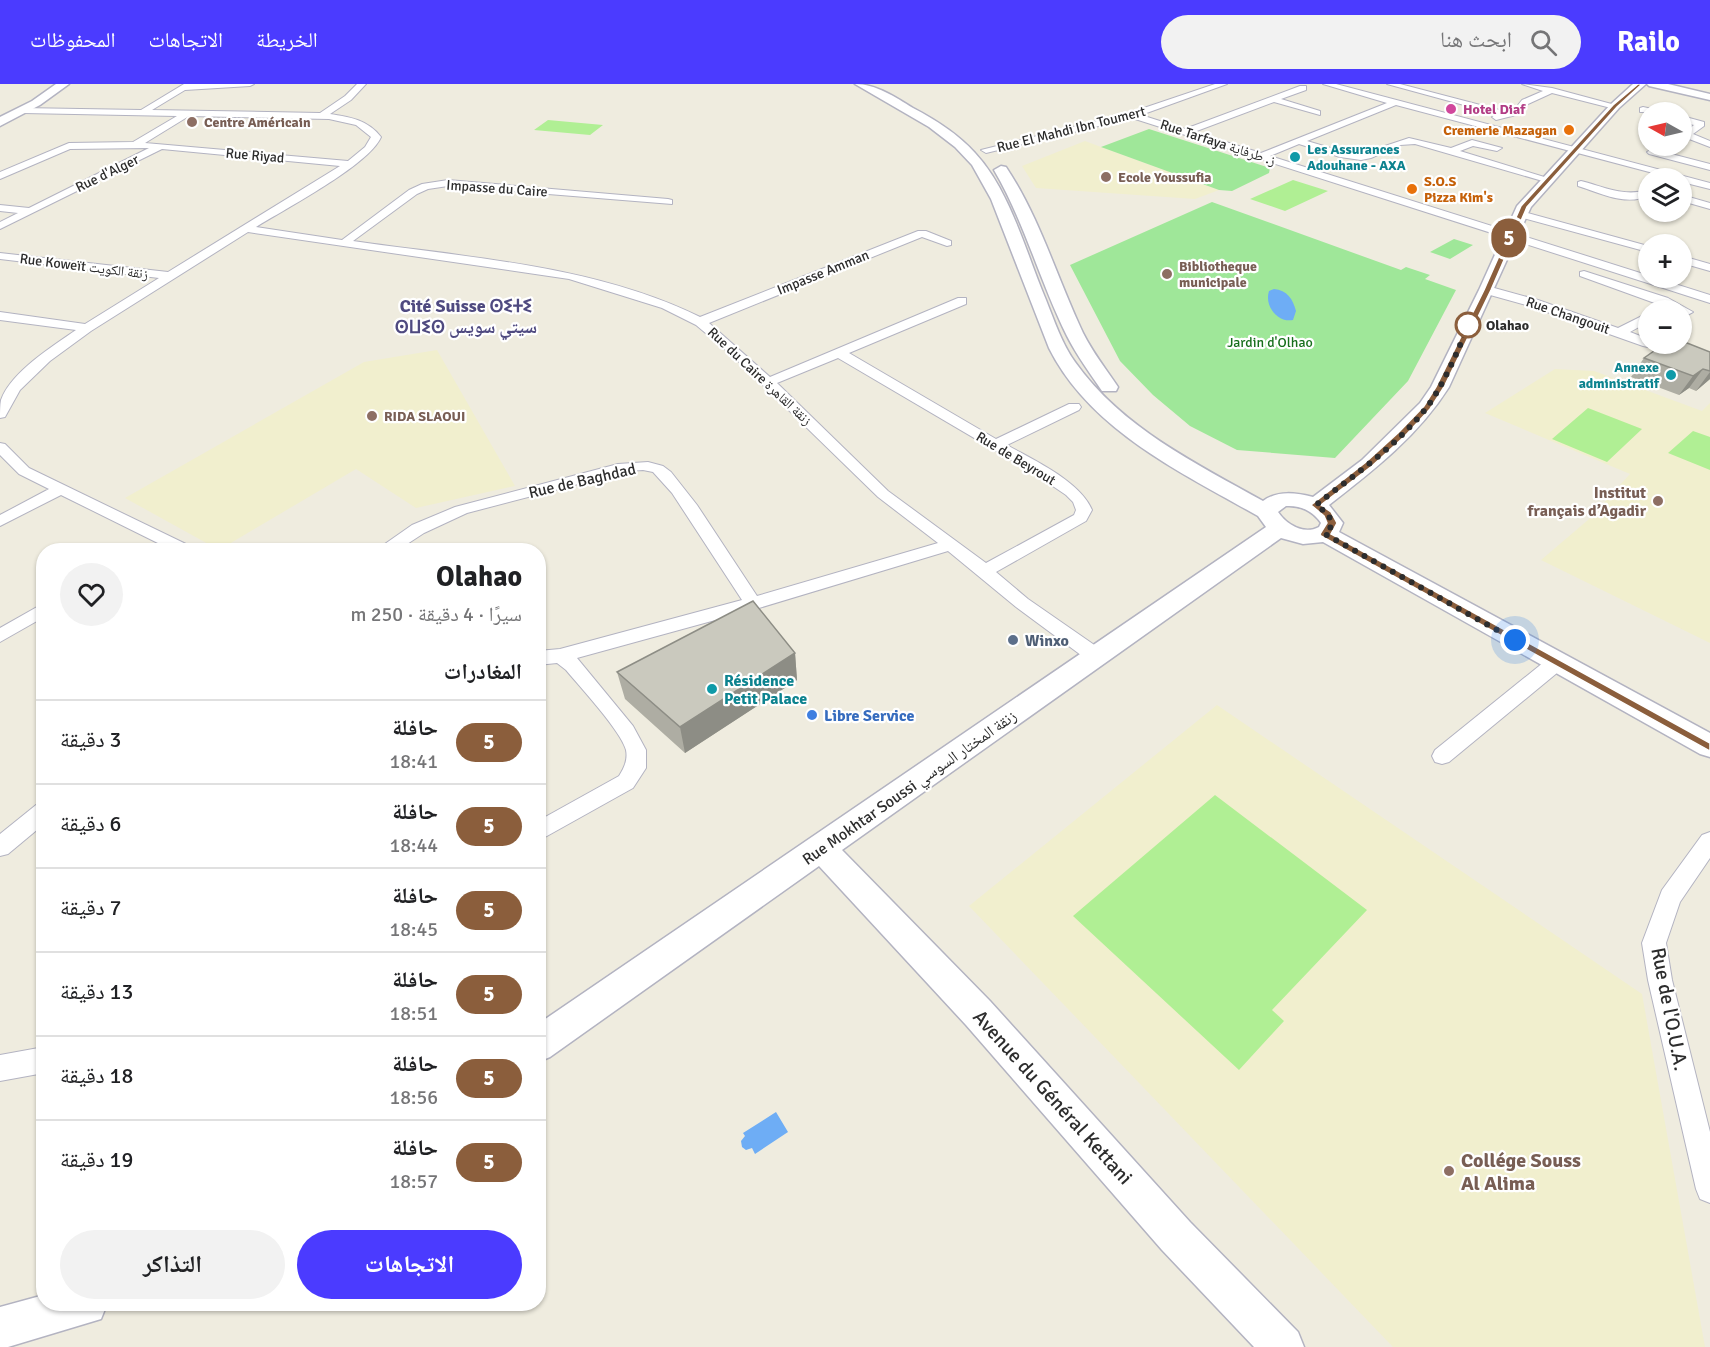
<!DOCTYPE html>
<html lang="ar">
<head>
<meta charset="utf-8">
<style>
	:root { --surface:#fff; --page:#f2f2f2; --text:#202124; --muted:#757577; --line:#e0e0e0; --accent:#4b3bff }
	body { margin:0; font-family:Signika,"Noto Naskh Arabic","Noto Sans Tifinagh",sans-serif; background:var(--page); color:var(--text); direction:rtl; height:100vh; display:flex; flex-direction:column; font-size:22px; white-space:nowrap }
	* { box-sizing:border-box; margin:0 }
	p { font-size:20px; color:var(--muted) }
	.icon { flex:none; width:33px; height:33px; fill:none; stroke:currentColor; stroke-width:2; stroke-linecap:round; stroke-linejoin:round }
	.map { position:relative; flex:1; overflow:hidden; direction:ltr }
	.panel { position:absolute; left:36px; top:459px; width:510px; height:768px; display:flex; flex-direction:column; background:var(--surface); border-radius:24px; box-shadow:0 2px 4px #0004; direction:rtl }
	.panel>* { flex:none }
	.badge { padding:0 12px; border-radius:20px; font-size:21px; line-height:39px }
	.needle { width:39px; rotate:278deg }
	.tools { position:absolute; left:1638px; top:18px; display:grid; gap:12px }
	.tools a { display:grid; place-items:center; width:54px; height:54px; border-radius:50%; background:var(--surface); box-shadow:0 2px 4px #0004; font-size:30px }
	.you { position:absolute; width:30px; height:30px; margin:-15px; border:4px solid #fff; border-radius:50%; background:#1a73e8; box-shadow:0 0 0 9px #1a73e833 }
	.map>.badge { position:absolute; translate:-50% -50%; box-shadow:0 0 0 3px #fff }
	h2 { padding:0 24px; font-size:22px; line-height:54px }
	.round { display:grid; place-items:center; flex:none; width:63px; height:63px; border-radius:32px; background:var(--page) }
	.head { display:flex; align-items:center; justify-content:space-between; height:102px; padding:0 24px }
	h1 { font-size:28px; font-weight:700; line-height:45px }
	.button { display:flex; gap:12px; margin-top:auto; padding:12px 24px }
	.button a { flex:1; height:69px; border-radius:36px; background:var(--accent); color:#fff; font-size:24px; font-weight:700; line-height:69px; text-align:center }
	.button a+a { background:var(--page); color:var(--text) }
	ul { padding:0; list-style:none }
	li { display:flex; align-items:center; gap:18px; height:84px; padding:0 24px; border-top:2px solid var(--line) }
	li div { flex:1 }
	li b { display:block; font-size:22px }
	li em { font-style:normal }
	li .badge { min-width:66px; font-weight:700; text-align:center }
	header { display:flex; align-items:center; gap:36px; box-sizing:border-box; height:84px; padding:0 30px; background:var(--accent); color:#fff }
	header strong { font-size:28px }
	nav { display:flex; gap:33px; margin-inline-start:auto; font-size:21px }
	.search { width:420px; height:54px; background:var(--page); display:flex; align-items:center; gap:15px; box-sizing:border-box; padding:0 21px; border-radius:33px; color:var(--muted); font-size:22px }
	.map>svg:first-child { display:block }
	.education { fill:#f1efce }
	.green { fill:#9fe799 }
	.pitch { fill:#b0ef94 }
	.water { fill:#6eadf5 }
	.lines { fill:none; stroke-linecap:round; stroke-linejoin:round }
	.street-casing { stroke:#b3b3c1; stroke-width:2 }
	.secondary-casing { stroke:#b3b3c1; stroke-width:3 }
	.street { fill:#fff; fill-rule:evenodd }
	.secondary { fill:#fff; fill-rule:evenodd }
	.wall { fill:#aeada3 }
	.shaded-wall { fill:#8d8d85 }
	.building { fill:#cac9be; stroke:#8d8d85; stroke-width:1.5 }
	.line { fill:#8b5e3c; stroke:#fff; stroke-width:1.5 }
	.walk { stroke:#2d2d2d; stroke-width:6; stroke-dasharray:0 10.8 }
	.hotel-dot { fill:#d1479c; stroke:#fff; stroke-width:2 }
	.education-dot { fill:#8d6e63; stroke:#fff; stroke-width:2 }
	.food-dot { fill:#e8710a; stroke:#fff; stroke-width:2 }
	.culture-dot { fill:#0f9aa8; stroke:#fff; stroke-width:2 }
	.stop-dot { fill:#fff; stroke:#8b5e3c; stroke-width:3 }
	.service-dot { fill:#5c6f8a; stroke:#fff; stroke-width:2 }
	.shop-dot { fill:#3f7fe0; stroke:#fff; stroke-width:2 }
	.labels { text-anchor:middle; stroke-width:4.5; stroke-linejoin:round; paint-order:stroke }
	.far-hotel-label { font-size:14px; font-weight:bold; fill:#b23c85; stroke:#fff; text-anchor:start }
	.far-education-label { font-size:14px; font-weight:bold; fill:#785e54; stroke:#fff; text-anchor:start }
	.far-street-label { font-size:14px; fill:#2d2d2d; stroke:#fff }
	.far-food-label { font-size:14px; font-weight:bold; fill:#c56008; stroke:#fff; text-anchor:end }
	.far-culture-label { font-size:14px; font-weight:bold; fill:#0d838f; stroke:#fff; text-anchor:start }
	.far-stop-label { font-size:14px; font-weight:bold; fill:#2d2d2d; stroke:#fff; text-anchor:start }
	.far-park-label { font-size:14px; fill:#176f1c; stroke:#fff }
	.street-label { font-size:16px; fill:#2d2d2d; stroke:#fff }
	.education-label { font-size:16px; font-weight:bold; fill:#785e54; stroke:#fff; text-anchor:end }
	.service-label { font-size:16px; font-weight:bold; fill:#4e5e75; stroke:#fff; text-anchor:start }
	.culture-label { font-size:16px; font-weight:bold; fill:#0d838f; stroke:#fff; text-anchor:start }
	.shop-label { font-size:16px; font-weight:bold; fill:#366cbe; stroke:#fff; text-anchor:start }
	.far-district-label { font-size:18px; font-weight:bold; fill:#4f4a80; stroke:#fff }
	.near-street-label { font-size:20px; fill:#2d2d2d; stroke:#fff }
	.near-education-label { font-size:20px; font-weight:bold; fill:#785e54; stroke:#fff; text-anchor:start }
</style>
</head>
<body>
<header>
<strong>Railo</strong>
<div class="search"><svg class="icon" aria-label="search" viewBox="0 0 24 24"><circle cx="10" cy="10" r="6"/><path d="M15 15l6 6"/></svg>ابحث هنا</div>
<nav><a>الخريطة</a><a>الاتجاهات</a><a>المحفوظات</a></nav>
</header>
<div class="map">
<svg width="1710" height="1263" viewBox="0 0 1710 1263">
	<rect width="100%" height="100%" fill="#efecdf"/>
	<path class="education" d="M1085,57L1101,63L1219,106L1195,115L1036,104L1022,82Z
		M437,266L515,402L416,424L356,385L219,466L125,414L364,278Z
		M1555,285L1594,287L1702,327L1710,319V559L1541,476L1588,436L1630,390L1485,329Z
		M1217,621L1642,910L1705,1263H1393L969,822Z"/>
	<path class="green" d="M1149,45L1270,84L1269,89L1232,107L1219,106L1101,63Z
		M1212,118L1401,186L1406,183L1430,191L1425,195L1456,206L1408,297L1335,374L1237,366L1190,342L1153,311L1120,277L1070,181Z
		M1454,155L1473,161L1450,175L1430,168Z"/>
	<path class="pitch" d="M548,36L603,41L590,51L534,46Z
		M1293,96L1328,107L1285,127L1250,115Z
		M1588,324L1642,345L1607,378L1552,355Z
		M1693,347L1710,353V386L1668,369Z
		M1215,711L1367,826L1272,926L1284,937L1239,986L1073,832Z"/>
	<path class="water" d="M1274,205C1287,206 1293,215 1296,227L1293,236C1278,239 1264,222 1269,207Z
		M776,1028L788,1048L755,1070L752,1064L746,1066L742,1063L741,1057L745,1052L743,1049Z"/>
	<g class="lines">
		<defs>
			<path id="street" d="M184,0H254L250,2L185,6L152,26L320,29L345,12L357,0H366L351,16L330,30C350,33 368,36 381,53C369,81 285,125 256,143L342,156L409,106L422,100L448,96L668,115L672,116V120L448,102L428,105L417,110L353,157C470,174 594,181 700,233L918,147H926L951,157V161L947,162L922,153L709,239L770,293L958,214H966V220L849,269L996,355L1069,320H1079L1081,323L1079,326L1007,361C1033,376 1080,397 1092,426L1086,437L996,488L1028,515L1103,567L1105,572L1103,577L1096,579L1089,577L1016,523L948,467L759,524L577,574L633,642L646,666V684L633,704L538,757V737L619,692C624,684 628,676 626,666C621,647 580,603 566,586L557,579L538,581V567L560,565L742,516L672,409L653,388L643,386L628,387L467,429L424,449L398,466H380L382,462L412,441L455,423L618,380L648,378L663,382L671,388L697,421L757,512L938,459L878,413L733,272L696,241L662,224L569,195L248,148L91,247L50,277L20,306L5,333L0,334C0,328 0,321 1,316C11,288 53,262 76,246L0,236V228L85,240L159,194L0,175V169L168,188L340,82L162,65L0,145V138L18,129L0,127V121L29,124L149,64L70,65L0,95V88L69,59L133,58L177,32L23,29L19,26L20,24L141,26ZM189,32L329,35L356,41L371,53L365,63L348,77L145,59ZM838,274L1032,388L1066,411L1073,418L1076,426L1074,431L986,479L888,407L777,299Z
				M1215,0H1227L1141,31L1185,45L1300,2H1306V6L1281,15L1320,27V31L1274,18L1194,48L1261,69L1387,19L1323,0H1336L1710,99V105L1682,98V94H1672L1396,21L1307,57L1344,68L1361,70L1409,54L1451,64L1472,56L1502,64L1497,67L1473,62L1460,67L1554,96L1546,98L1415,60L1400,61L1371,74L1361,76L1340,73L1299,60L1270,72L1710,211V219L1132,34L986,69L981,66L1129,29Z
				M1387,0H1400L1507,28L1514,26L1522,16L1543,7L1522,0L1552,4L1619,22L1615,25L1552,9L1528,20L1520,30L1496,36L1492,33L1497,30Z
				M1643,23L1657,26L1658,28H1640V24Z
				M1682,32L1704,38V42L1693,50L1710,57V63L1684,53V49L1694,41L1682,38Z
				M1652,65L1710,80V86L1649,70L1647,68Z
				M1581,97C1605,103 1623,113 1648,106V112C1625,122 1600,109 1578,102V98Z
				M1682,111L1710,119V125L1682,117Z
				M1520,127L1648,162V168L1516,132V128Z
				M1682,172L1710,180V187L1682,179Z
				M1584,187L1668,214L1693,228L1682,234V226H1674L1580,192V188Z
				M1487,202L1538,216L1618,244L1648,229V238L1630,248L1648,255V260H1654L1648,263L1643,262L1530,222L1483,209V203Z
				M0,359L5,360L29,384L190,462L192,466H172L61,411L0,442V431L49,405L19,390L0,371Z
				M44,519V533L0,558V544Z
				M1556,572L1563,574L1565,579L1563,584L1449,678L1442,680L1435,678L1432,672L1435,666L1549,574Z
				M44,718V740L8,770L0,772V750L36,721Z
				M1710,748V774L1680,818L1666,859L1672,896L1710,1048V1119L1700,1115L1696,1105L1648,896L1642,859L1662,806L1702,751Z
				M44,963V989L0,997V971Z"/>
			<path id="secondary" d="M56,0H69L40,21L0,42V33L32,17Z
				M855,0C876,0 895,13 913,24C936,36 958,50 975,69C1010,106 1026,169 1046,216C1054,236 1062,260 1075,278C1121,343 1195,379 1263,417C1278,406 1296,409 1313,413L1362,376L1420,319L1431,303L1479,206L1517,122L1611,20L1633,0H1646L1619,24L1531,123L1449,303C1418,352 1374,386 1329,421L1343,439L1339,448L1710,649V673L1700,670L1323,458L1303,460L1281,454L842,766L990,917L1190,1138L1298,1248L1304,1263H1254L1162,1166L966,941L819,782L550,973L538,978V940L1266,443L1258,432C1182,389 1090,346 1049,264L991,115L972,81L955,63L929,43ZM1286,422C1300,421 1313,427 1321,439L1319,443C1304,451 1287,441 1278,428Z
				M1647,0H1668L1710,10V16L1649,2Z
				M1001,82L1006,83C1040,134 1057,194 1083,249C1093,269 1106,285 1118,303L1116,307H1102C1090,289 1077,272 1067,252C1040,198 1025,139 994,86Z
				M44,1211V1220H107L101,1235L8,1263H0V1223Z"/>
		</defs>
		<use href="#street" class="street-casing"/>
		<use href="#secondary" class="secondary-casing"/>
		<use href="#street" class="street"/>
		<use href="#secondary" class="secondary"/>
	</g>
	<path class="wall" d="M1710,268V295L1696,307L1689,304L1679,311L1631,293L1644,274Z
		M795,569L797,596L685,669L625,615L617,588Z"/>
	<path class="shaded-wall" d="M1703,285L1689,304L1679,311L1693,292Z
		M1710,288V295L1696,307Z
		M795,569L797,596L685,669L680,643Z"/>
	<path class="building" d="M1682,257L1710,268V287L1703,285L1693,292L1644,274L1664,260H1682Z
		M753,517L795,569L680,643L617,588Z"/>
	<path class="line" d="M1638,0H1642L1617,23L1527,123L1491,206L1444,303L1430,325L1405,352L1372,382L1321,421L1331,428L1337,439L1331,450L1710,659V667L1321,452L1320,450L1327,439L1324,432L1311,421L1366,378L1399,348L1424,322L1436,303L1484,206L1521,122L1613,21Z"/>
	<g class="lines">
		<path class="walk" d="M1468,241C1460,263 1443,302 1427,323C1397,362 1354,391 1316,421L1328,430L1332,439L1329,447L1325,450L1515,556"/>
	</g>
	<circle class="hotel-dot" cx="1451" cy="25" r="6"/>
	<g class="education-dot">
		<circle cx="192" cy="38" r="6"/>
		<circle cx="1106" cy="93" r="6"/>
		<circle cx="1167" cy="190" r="6"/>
		<circle cx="372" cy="332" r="6"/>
		<circle cx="1658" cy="417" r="6"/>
		<circle cx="1449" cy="1087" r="6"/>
	</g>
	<g class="food-dot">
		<circle cx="1569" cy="46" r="6"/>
		<circle cx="1412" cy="105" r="6"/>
	</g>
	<g class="culture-dot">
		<circle cx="1295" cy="73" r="6"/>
		<circle cx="1671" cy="291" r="6"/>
		<circle cx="712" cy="605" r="6"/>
	</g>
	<circle class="stop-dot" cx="1468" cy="241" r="12"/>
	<circle class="service-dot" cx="1013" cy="556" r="6"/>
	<circle class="shop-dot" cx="812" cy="631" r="6"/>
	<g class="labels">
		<g class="far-hotel-label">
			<text x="1463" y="30">Hotel Diaf</text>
		</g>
		<g class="far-education-label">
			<text x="204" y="43">Centre Américain</text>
			<text x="1118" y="98">Ecole Youssufia</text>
			<text x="1179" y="187">Bibliotheque<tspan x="1179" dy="16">municipale</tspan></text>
			<text x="384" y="337">RIDA SLAOUI</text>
		</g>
		<g class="far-street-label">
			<text transform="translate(1071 45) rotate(-14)" y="5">Rue El Mahdi Ibn Toumert</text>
			<text transform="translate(1218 58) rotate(18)" y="5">Rue Tarfaya ز. طرفاية</text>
			<text transform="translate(255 71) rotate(5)" y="5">Rue Riyad</text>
			<text transform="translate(107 89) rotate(-26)" y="5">Rue d'Alger</text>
			<text transform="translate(497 104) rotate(4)" y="5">Impasse du Caire</text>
			<text transform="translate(84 182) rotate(7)" y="5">Rue Koweït زنقة الكويت</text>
			<text transform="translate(823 188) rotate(-22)" y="5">Impasse Amman</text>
			<text transform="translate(1568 231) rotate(19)" y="5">Rue Changouit</text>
			<text transform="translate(760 292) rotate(43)" y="5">Rue du Caire زنقة القاهرة</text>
			<text transform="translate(1016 374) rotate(31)" y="5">Rue de Beyrout</text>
		</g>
		<g class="far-food-label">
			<text x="1557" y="51">Cremerie Mazagan</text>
			<text x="1424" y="102" text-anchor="start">S.O.S<tspan x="1424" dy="16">Pizza Kim's</tspan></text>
		</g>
		<g class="far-culture-label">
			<text x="1307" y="70">Les Assurances<tspan x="1307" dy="16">Adouhane - AXA</tspan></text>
			<text x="1659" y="288" text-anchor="end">Annexe<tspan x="1659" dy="16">administratif</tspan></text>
		</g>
		<g class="far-stop-label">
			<text x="1486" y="246">Olahao</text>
		</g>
		<g class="far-park-label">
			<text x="1270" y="263">Jardin d'Olhao</text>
		</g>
		<g class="street-label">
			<text transform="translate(582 396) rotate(-13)" y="6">Rue de Baghdad</text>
			<text transform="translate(909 703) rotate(-35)" y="6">Rue Mokhtar Soussi زنقة المختار السوسي</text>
		</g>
		<g class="education-label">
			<text x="1646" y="414">Institut<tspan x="1646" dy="18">français d’Agadir</tspan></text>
		</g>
		<g class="service-label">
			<text x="1025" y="562">Winxo</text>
		</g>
		<g class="culture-label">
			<text x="724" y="602">Résidence<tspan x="724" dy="18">Petit Palace</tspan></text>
		</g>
		<g class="shop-label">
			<text x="824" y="637">Libre Service</text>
		</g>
		<g class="far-district-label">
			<text x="466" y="228">Cité Suisse ⵙⵉⵜⵉ<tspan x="466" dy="21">ⵙⵡⵉⵙ سيتي سويس</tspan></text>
		</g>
		<g class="near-street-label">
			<text transform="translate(1670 925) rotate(79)" y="7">Rue de l'O.U.A.</text>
			<text transform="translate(1053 1013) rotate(48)" y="7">Avenue du Général Kettani</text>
		</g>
		<g class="near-education-label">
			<text x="1461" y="1083">Collége Souss<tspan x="1461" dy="23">Al Alima</tspan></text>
		</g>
	</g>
</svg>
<div class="tools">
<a><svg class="needle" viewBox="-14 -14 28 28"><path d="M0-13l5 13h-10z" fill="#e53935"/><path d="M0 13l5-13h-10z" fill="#757577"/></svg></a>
<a><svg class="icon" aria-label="layers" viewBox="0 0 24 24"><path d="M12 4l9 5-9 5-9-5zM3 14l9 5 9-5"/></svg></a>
<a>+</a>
<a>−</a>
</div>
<div class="you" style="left:1515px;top:556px"></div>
<b class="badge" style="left:1509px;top:154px;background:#8b5e3c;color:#fff">5</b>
<section class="panel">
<div class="head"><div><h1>Olahao</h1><p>سيرًا · 4 دقيقة · 250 m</p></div><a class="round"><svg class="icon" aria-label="heart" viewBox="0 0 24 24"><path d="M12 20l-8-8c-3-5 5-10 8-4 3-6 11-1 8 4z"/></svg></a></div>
<h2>المغادرات</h2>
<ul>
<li><span class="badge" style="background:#8b5e3c;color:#fff">5</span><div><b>حافلة</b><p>18:41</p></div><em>3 دقيقة</em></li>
<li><span class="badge" style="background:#8b5e3c;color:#fff">5</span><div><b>حافلة</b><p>18:44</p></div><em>6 دقيقة</em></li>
<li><span class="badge" style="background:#8b5e3c;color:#fff">5</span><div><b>حافلة</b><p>18:45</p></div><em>7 دقيقة</em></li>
<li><span class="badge" style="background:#8b5e3c;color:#fff">5</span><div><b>حافلة</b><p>18:51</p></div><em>13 دقيقة</em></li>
<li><span class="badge" style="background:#8b5e3c;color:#fff">5</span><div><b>حافلة</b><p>18:56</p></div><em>18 دقيقة</em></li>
<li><span class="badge" style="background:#8b5e3c;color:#fff">5</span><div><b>حافلة</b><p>18:57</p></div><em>19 دقيقة</em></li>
</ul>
<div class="button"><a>الاتجاهات</a><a>التذاكر</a></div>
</section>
</div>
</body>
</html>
